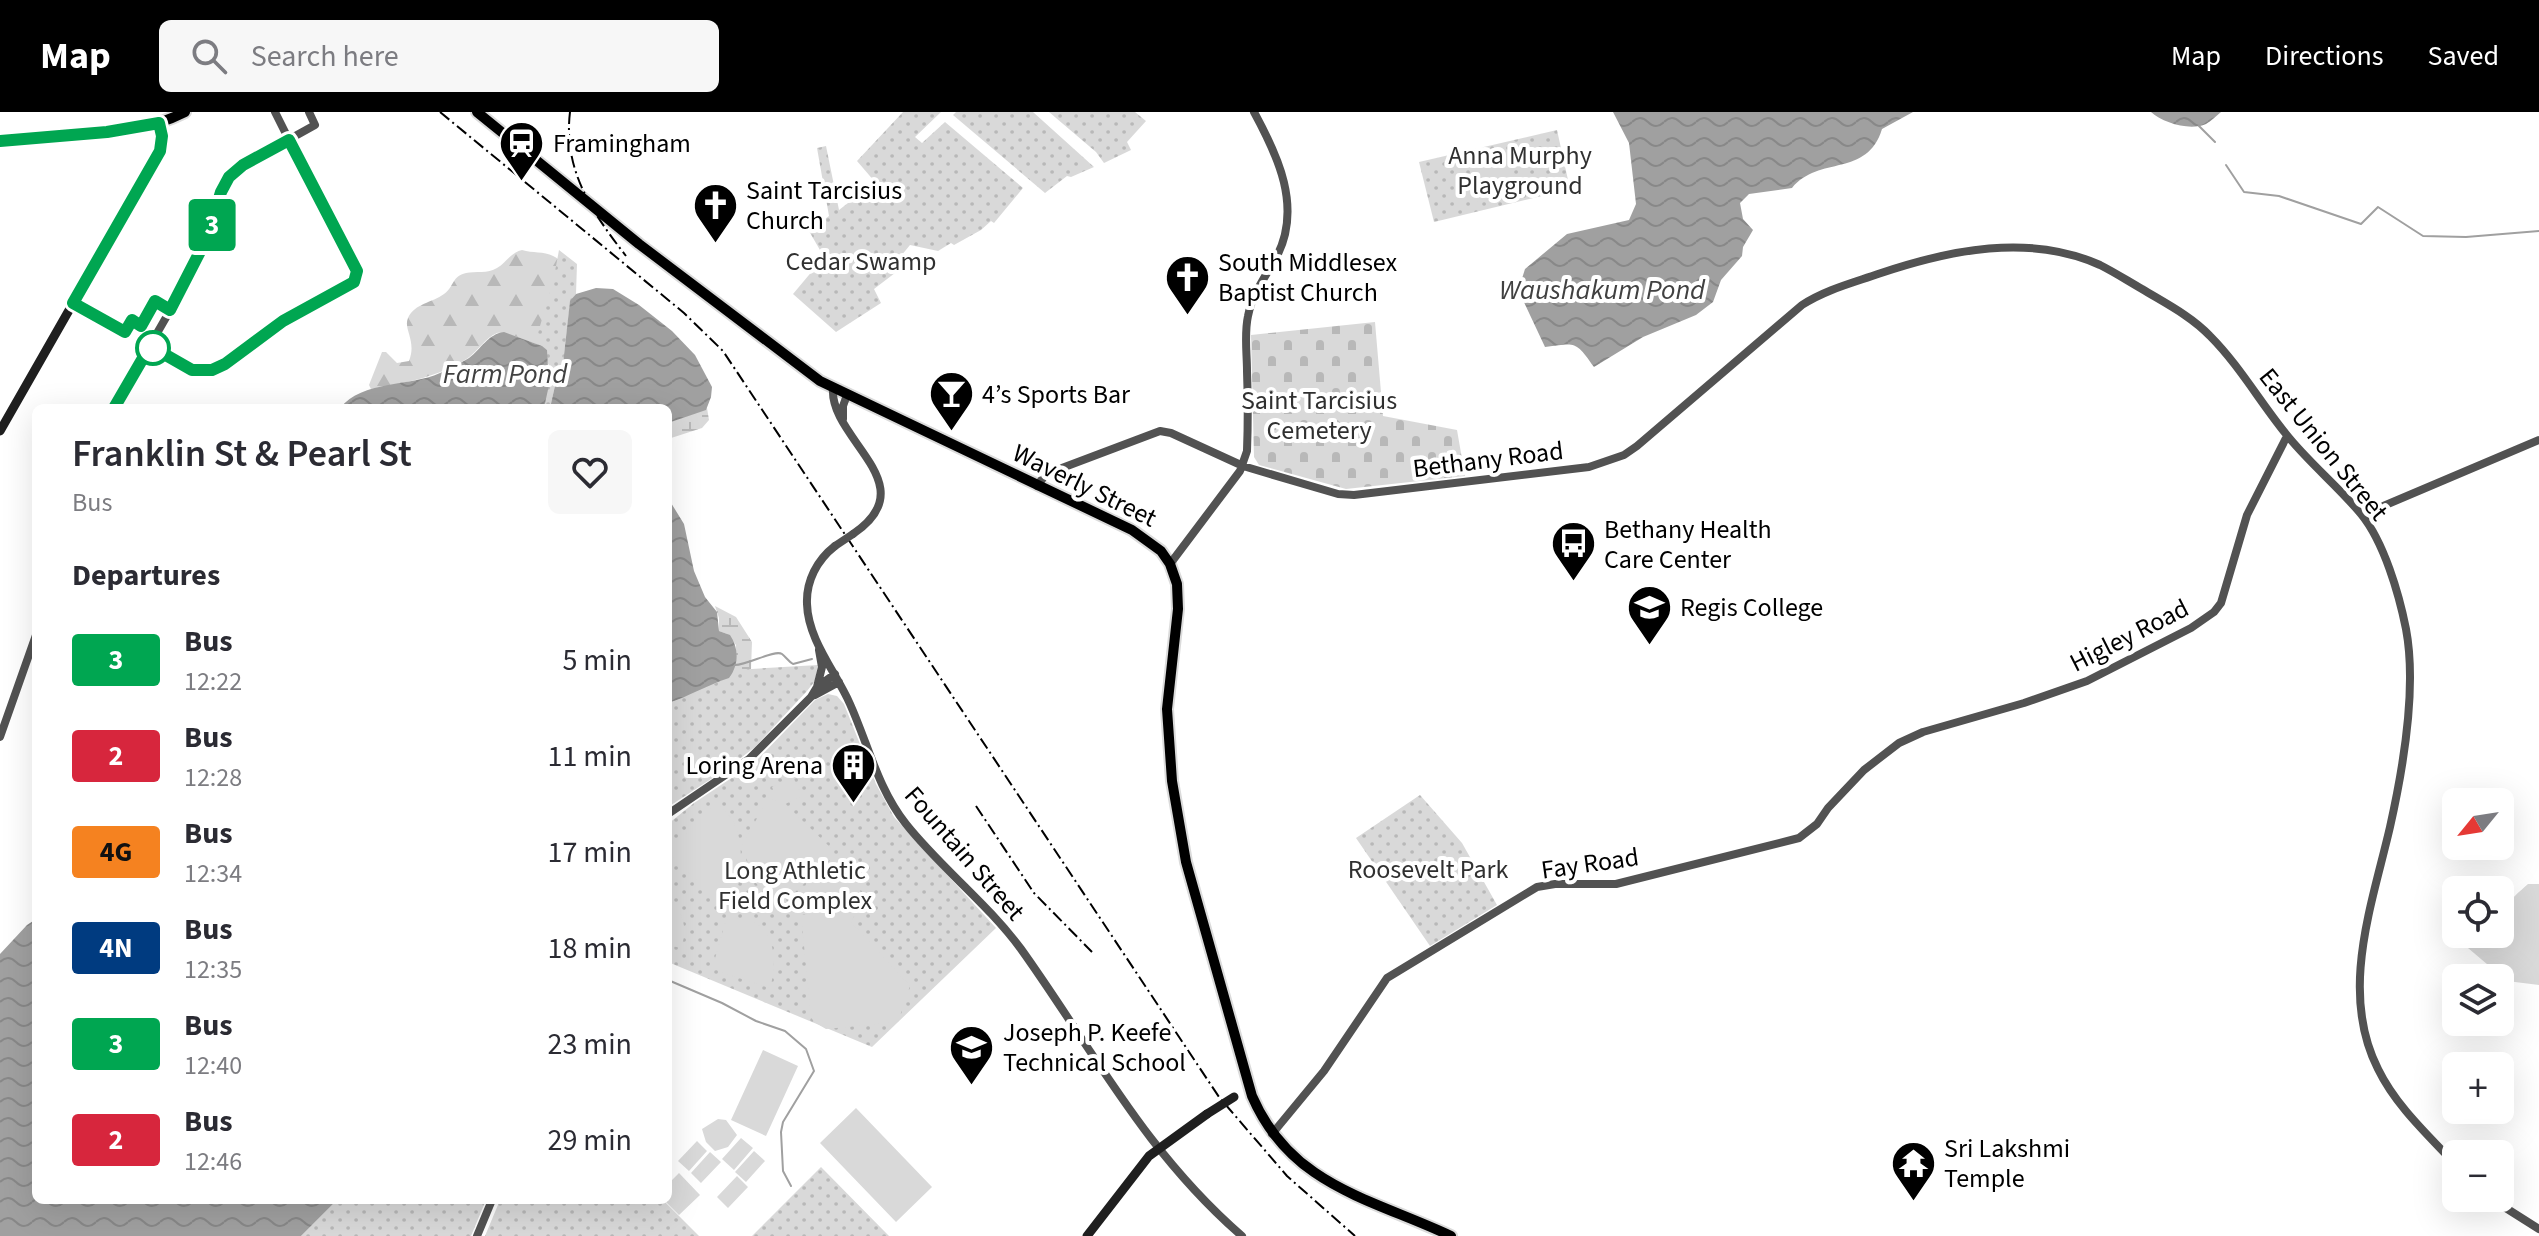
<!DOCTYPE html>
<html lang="en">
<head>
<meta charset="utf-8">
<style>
	:root { --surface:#fff; --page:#f7f7f7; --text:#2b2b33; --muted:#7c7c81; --accent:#000 }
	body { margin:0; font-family:"Source Sans 3",sans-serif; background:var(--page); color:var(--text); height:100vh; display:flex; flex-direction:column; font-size:30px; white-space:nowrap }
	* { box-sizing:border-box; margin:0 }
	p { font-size:26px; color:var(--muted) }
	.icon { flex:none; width:44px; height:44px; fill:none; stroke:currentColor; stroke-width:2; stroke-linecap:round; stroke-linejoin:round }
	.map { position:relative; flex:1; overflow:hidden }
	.side { position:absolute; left:32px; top:292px; width:640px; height:800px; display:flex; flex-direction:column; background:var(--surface); border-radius:12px; box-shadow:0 8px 32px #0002 }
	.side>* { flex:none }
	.badge { padding:0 16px; border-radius:6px; font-size:28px; line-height:52px }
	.needle { width:52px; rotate:240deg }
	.buttons { position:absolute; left:2442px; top:676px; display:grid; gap:16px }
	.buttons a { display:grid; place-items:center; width:72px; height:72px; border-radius:12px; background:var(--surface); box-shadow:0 8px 32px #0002; font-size:40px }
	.map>.badge { position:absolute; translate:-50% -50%; box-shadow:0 0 0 4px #fff }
	h2 { padding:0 40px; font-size:30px; line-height:72px }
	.round { display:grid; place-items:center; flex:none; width:84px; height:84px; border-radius:12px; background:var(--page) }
	.summary { display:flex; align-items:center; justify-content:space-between; height:136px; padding:0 40px }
	h1 { font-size:38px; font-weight:600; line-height:60px }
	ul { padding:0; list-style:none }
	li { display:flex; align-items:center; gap:24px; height:96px; padding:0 40px }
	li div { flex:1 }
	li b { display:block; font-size:30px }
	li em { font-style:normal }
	li .badge { min-width:88px; font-weight:700; text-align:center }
	header { display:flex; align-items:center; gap:48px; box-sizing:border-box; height:112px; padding:0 40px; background:var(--accent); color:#fff }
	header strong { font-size:38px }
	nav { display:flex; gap:44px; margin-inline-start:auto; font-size:28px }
	.search { width:560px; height:72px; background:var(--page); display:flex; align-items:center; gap:20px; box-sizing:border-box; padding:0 28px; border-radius:12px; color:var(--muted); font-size:30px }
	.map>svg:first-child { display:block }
	.forest { fill:url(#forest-firs) }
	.wetland { fill:url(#wetland-marsh) }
	.cemetery { fill:url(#cemetery-stones) }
	.park { fill:url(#park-dots) }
	.pitch { fill:#d9d9d9 }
	.water { fill:url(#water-waves) }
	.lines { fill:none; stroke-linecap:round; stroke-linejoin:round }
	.stream { stroke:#a0a0a0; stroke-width:2 }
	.primary-casing { stroke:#dbdbdb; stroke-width:14 }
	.tertiary { stroke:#525252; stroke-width:8 }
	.secondary { stroke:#1f1f1f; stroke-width:9 }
	.primary { stroke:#000; stroke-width:10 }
	.rail { stroke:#000; stroke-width:2; stroke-dasharray:12 4 2 4; stroke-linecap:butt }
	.tertiary-bridge { stroke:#525252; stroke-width:8 }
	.secondary-bridge { stroke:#1f1f1f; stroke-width:9 }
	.line-casing { stroke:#fff; stroke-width:18 }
	.line { stroke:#00a651; stroke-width:12 }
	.stop-dot { fill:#fff; stroke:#00a651; stroke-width:4 }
	.labels { text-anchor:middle; stroke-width:8; stroke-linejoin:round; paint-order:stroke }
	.poi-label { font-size:26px; fill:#000; stroke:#fff; text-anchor:start }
	.park-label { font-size:26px; fill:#303030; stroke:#fff }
	.street-label { font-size:26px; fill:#000; stroke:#fff }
	.water-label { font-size:28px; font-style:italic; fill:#414141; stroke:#fff }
</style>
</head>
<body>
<header>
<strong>Map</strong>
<div class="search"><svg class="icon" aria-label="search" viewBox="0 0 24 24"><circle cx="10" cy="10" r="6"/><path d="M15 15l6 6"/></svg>Search here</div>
<nav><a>Map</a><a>Directions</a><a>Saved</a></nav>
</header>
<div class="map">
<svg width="2539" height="1124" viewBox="0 0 2539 1124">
	<defs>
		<pattern id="forest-firs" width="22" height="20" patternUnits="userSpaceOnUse" patternTransform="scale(2)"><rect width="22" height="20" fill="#d9d9d9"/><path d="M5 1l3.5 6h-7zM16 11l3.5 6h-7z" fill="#b8b8b8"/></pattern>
		<pattern id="wetland-marsh" width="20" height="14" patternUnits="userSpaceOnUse" patternTransform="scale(2)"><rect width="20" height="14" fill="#d9d9d9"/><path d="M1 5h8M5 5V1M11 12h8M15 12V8" fill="none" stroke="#b8b8b8"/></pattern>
		<pattern id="cemetery-stones" width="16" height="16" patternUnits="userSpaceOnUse" patternTransform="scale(2)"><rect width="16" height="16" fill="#d9d9d9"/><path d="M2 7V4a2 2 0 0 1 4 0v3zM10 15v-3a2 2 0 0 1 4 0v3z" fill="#b8b8b8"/></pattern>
		<pattern id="park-dots" width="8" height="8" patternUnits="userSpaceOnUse" patternTransform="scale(2)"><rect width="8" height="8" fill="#d9d9d9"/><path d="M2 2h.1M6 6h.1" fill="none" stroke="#b8b8b8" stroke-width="1.8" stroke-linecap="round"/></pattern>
		<pattern id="water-waves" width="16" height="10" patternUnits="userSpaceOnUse" patternTransform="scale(2)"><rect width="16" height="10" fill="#a0a0a0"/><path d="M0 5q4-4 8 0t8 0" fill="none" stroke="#888"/></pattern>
	</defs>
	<rect width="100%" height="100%" fill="#fff"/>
	<path class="forest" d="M522,138C535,142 548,138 559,148L539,233C530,230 504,219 497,221C485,226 478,239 468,246C438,265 406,271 371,277L369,273L382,240H386L397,251L409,249C417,229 403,217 408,206C415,191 432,191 444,182C454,175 452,164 466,161C475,159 488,162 497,156C507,150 510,141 522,138Z"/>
	<path class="wetland" d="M707,296L709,308L702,316L668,327V311Z
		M715,494L736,505L752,530L751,557L743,568L668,591L734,558L736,533L727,522L719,519V506Z"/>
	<path class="cemetery" d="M1375,210L1383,304L1457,318L1465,364L1346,377L1259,353L1254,345L1251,223Z"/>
	<path class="park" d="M903,0H941L915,25L922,31L945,10L1023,76L994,111L991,109L981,118L954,133L951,131L938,139L910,133L901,144L908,151L874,177L881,191L836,220L793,182L824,145L809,119L829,104L817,36L826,34L839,98L875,70L857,49Z
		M956,0H1033L1094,55L1071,65L1067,64L1045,81L953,3Z
		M1049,0H1135L1146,9L1127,30L1131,38L1104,51L1096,40Z
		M1557,18L1570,77L1434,110L1419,50Z
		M559,138L577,152L576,182L570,191L563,252L559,256L550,296H544L550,255L547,250V238L535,231L553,170Z
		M818,553L815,569L807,579L755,635L728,656L668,695V591C682,587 729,568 735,558Z
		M828,582L837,584L844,592L876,672L894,705L996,816L872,935L668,850V712L694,691L754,651L815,588Z
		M1420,683L1462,731L1497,793L1430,834L1356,726Z
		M821,1055L889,1124H752Z
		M337,1088H486L471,1124H301Z
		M500,1088H663L699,1124H485Z"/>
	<path class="pitch" d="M1511,42L1517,82L1478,91L1474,73L1479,54L1497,44Z
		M793,665L802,684L785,692L832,737V746L793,782L776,794L755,770L742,734L769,684L779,692L772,675Z
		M716,690C743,711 743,739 739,771L717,788L668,740Z
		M847,745C863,767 865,786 851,810L910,874L898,910L826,917L814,910L811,905L801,803L819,801L806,784L807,776Z
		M2528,772H2539V873L2507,869L2468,836L2485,822H2500C2500,795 2509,789 2528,772Z
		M668,787C684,800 688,817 681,836L668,833Z
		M743,806C776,813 778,850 770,876L720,860L714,850L726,808Z
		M763,938L798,954L766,1024L731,1008Z
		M856,996L932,1075L896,1110L820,1031Z
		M718,1007L726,1008L737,1023L728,1035L715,1039L706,1030L702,1017Z
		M741,1026L753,1036L734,1058L722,1047Z
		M697,1029L707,1039L689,1059L678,1049Z
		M754,1039L765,1049L746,1070L735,1060Z
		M710,1040L721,1050L701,1071L691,1061Z
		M679,1061L700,1083L679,1103L664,1088H668V1072Z
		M737,1064L748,1075L728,1096L717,1085Z"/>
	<path class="water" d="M1613,0H1913L1882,17C1867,66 1819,43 1792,76L1749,82L1740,91L1743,107L1753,118L1743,135L1742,144L1721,168L1713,190L1696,203L1643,225L1594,255C1575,228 1576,231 1545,235L1522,186L1520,173L1525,157L1567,122L1629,108L1636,92L1629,31Z
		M2151,0H2221C2216,4 2211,9 2206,12C2190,19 2163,11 2151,0Z
		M596,176L613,177L639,193L672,219L695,243L712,275L711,285L706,298L668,311V296H550L559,256L563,252L570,189L576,182Z
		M504,220L542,234L547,238L549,273L544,296H340C363,268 409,275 440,261C450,257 460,251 469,246C481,237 488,222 504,220Z
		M668,386L684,412L694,459L705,485L717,500L719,519L730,523C739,536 739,553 729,566C707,573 690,584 668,591Z
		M36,807V1088H337L301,1124H0V842L27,813Z"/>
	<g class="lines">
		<path class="stream" d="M2199,14L2215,30
			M2226,53L2244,80L2279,84L2361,112L2378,95L2423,124L2466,125L2539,119
			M735,553C748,553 775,537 782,542C786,545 788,549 793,552L812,547
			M668,868L722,891L756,909L785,919L806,937L814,959L783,1010L781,1020L783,1059L791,1074
			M357,1091L360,1088"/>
		<defs>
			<path id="primary" d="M477,0L639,132L820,269L1132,418L1161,439L1170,452L1177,472L1178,497L1167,597L1172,669L1186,750L1252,984C1291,1074 1370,1086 1451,1124
				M0,29C61,19 129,29 185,0"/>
		</defs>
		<use href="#primary" class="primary-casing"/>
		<path class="tertiary" d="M275,0L289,28
			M833,276C829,328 927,372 853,422
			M114,296L191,162L208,124L221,80L229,65L243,53L315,13L309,0
			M843,307V294L847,283
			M1037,374L1046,362L1160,319L1171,321L1243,354L1338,382L1354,383L1589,355L1624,343L1637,334L1802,193C1825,178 1852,171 1878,162C1949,138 2029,121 2100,153C2114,160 2128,169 2142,177C2165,191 2191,204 2210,224C2239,253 2260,290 2286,322C2309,351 2338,374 2361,402C2384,430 2399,482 2406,517C2417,575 2403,657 2390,715C2372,793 2339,880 2378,957C2396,994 2428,1023 2456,1053
			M2362,403L2539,328
			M835,434C817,448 806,469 807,492C808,528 836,560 850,592C868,632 878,677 906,712C941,756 987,791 1021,837C1094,939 1145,1040 1242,1124
			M1170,452L1240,359L1247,339C1248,312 1248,286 1247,259C1247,241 1244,222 1248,204C1252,182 1266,164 1277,144C1302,95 1278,44 1254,0
			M817,575L822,555L819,538
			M815,583L839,570
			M0,625L36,523
			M668,702L749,647L811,585L817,575L835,562
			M1272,1022L1324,959L1387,866L1537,775L1555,772H1616L1799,726L1817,712L1828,696L1864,658L1899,631L1923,620L2024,591L2087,569L2191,516L2214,500L2221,491L2247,403L2287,324
			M2490,1086L2539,1117
			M477,1124L492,1088"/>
		<path class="secondary" d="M0,319L160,39L162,24L159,11
			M1087,1124L1149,1044L1207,1002"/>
		<use href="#primary" class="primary"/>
		<path class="rail" d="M440,0L684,201L723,239L1219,985L1287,1064L1355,1124
			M570,0C563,58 592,100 626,144
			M976,694L1034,781L1092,840"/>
		<path class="tertiary-bridge" d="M835,434L853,422"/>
		<path class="secondary-bridge" d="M1207,1002L1234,985"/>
	</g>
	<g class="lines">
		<defs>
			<path id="line" d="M0,29L107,20L159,11L162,24L160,39L73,191L125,220L132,208L141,214L155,189L170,198L208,124L221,80L229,65L243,53L289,28L357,159L354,170L283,209L225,252L212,258H192L150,234L114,296"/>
		</defs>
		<use href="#line" class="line-casing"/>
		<use href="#line" class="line"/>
	</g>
	<defs>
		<symbol id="station-pin" viewBox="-11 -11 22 30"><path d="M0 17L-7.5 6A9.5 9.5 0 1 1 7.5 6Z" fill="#000" stroke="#fff"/><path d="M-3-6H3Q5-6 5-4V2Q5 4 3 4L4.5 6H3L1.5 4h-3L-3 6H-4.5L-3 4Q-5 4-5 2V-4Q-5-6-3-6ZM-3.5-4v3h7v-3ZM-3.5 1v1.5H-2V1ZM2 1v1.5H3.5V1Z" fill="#fff"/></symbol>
		<symbol id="church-pin" viewBox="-11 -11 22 30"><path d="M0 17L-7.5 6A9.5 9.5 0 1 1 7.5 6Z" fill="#000" stroke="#fff"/><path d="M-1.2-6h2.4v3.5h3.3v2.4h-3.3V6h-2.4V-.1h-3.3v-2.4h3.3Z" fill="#fff"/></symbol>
		<symbol id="bar-pin" viewBox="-11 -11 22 30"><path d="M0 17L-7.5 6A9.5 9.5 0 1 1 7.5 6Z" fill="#000" stroke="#fff"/><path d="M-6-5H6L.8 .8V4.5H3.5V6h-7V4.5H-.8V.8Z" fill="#fff"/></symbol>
		<symbol id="bus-pin" viewBox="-11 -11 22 30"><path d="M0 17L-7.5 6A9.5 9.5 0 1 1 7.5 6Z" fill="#000" stroke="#fff"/><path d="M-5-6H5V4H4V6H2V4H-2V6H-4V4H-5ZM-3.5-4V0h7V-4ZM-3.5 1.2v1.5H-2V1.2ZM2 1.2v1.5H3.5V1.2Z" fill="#fff"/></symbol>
		<symbol id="school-pin" viewBox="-11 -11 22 30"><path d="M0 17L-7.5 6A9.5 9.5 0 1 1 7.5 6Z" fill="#000" stroke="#fff"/><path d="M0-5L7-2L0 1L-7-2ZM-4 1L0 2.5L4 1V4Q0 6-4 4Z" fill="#fff"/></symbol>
		<symbol id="building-pin" viewBox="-11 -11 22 30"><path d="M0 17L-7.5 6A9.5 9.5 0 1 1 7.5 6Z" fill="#000" stroke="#fff"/><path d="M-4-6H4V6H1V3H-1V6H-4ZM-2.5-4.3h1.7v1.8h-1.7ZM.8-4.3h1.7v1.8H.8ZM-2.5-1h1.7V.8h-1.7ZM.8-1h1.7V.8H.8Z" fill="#fff"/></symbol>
		<symbol id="temple-pin" viewBox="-11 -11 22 30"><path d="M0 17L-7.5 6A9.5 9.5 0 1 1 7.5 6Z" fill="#000" stroke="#fff"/><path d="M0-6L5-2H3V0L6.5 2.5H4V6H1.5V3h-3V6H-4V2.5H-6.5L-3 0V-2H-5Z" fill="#fff"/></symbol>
	</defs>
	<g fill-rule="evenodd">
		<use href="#station-pin" x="496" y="6" width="51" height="69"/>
		<use href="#church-pin" x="690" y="68" width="51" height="69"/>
		<use href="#church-pin" x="1162" y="140" width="51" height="69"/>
		<use href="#bar-pin" x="926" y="256" width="51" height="69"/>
		<use href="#bus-pin" x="1548" y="406" width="51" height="69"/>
		<use href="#school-pin" x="1624" y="470" width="51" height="69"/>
		<use href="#building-pin" x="828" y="628" width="51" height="69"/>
		<use href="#school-pin" x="946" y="910" width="51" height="69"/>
		<use href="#temple-pin" x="1888" y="1026" width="51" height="69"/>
	</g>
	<circle class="stop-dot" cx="153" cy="236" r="16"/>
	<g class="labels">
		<g class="poi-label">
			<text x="553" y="40">Framingham</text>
			<text x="746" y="87">Saint Tarcisius<tspan x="746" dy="30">Church</tspan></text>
			<text x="1218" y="159">South Middlesex<tspan x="1218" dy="30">Baptist Church</tspan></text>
			<text x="982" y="291">4’s Sports Bar</text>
			<text x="1604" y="426">Bethany Health<tspan x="1604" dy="30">Care Center</tspan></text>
			<text x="1680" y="504">Regis College</text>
			<text x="823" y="662" text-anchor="end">Loring Arena</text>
			<text x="1003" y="929">Joseph P. Keefe<tspan x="1003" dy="30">Technical School</tspan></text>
			<text x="1944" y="1045">Sri Lakshmi<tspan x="1944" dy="30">Temple</tspan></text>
		</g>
		<g class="park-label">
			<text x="1520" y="52">Anna Murphy<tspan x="1520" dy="30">Playground</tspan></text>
			<text x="861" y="158">Cedar Swamp</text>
			<text x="1319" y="297">Saint Tarcisius<tspan x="1319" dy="30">Cemetery</tspan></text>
			<text x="1428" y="766">Roosevelt Park</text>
			<text x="795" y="767">Long Athletic<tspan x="795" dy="30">Field Complex</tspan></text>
		</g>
		<g class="street-label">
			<text transform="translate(2324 332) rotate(51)" y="9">East Union Street</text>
			<text transform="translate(1488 347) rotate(-7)" y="9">Bethany Road</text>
			<text transform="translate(1085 373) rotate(26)" y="9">Waverly Street</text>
			<text transform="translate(2129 523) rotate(-27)" y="9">Higley Road</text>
			<text transform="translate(965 741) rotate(49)" y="9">Fountain Street</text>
			<text transform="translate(1590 751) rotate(-8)" y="9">Fay Road</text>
		</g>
		<g class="water-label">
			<text x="1602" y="187">Waushakum Pond</text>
			<text x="505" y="271">Farm Pond</text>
		</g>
	</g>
</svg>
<div class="buttons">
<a><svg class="needle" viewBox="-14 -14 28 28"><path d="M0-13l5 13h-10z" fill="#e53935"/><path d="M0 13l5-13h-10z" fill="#7c7c81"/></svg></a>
<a><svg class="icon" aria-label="locate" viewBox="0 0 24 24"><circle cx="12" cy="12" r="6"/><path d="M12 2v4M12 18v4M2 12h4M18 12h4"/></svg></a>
<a><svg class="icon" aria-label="layers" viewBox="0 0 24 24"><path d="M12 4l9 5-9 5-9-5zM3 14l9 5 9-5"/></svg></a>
<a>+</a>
<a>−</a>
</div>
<b class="badge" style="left:212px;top:113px;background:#00a651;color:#fff">3</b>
<section class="side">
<div class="summary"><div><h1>Franklin St &amp; Pearl St</h1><p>Bus</p></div><a class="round"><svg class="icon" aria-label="heart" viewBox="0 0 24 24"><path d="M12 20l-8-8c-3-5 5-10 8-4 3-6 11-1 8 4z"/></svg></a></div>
<h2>Departures</h2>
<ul>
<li><span class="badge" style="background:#00a651;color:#fff">3</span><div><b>Bus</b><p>12:22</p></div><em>5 min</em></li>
<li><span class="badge" style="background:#d7263d;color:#fff">2</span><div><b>Bus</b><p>12:28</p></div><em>11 min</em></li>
<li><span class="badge" style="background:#f58220;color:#111">4G</span><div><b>Bus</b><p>12:34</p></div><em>17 min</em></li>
<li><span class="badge" style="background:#003b80;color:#fff">4N</span><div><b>Bus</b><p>12:35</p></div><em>18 min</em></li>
<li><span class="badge" style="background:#00a651;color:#fff">3</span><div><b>Bus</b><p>12:40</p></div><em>23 min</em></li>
<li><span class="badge" style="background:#d7263d;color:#fff">2</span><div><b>Bus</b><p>12:46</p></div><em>29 min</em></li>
</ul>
</section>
</div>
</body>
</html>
